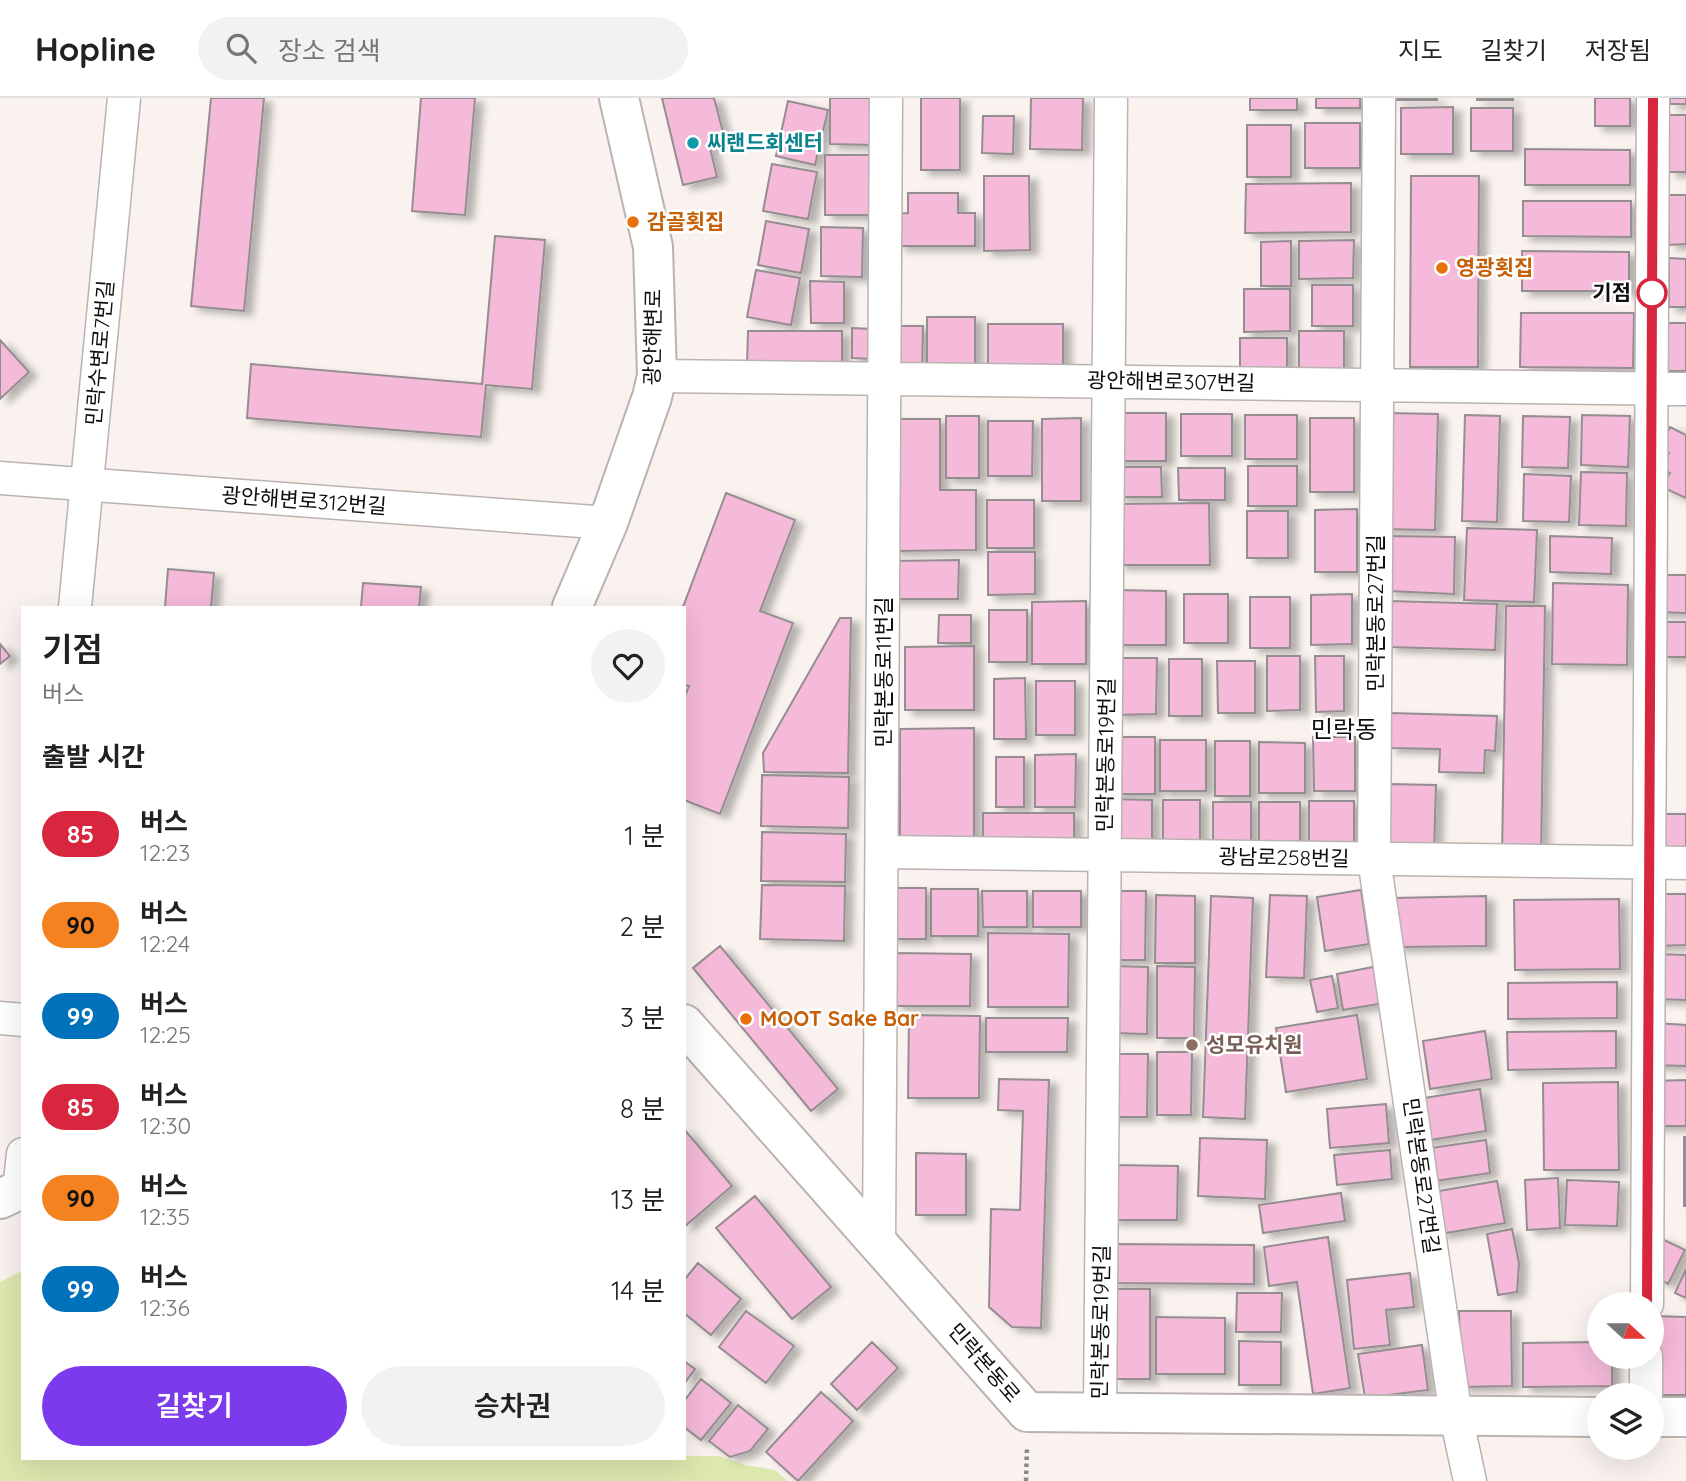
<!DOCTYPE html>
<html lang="ko">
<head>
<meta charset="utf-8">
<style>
	:root { --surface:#fff; --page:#f2f2f2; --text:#222; --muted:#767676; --line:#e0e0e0; --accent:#7c3aed }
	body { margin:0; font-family:Quicksand,"Noto Sans KR",sans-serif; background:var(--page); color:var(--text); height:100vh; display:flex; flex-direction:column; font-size:26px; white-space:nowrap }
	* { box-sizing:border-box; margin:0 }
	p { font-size:23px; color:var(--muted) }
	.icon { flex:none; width:38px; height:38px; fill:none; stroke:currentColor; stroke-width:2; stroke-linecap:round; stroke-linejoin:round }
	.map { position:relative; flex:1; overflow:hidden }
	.drawer { position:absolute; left:21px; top:508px; width:665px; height:854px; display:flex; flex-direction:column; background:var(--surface); border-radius:0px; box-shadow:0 7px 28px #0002 }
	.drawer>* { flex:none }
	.badge { padding:0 14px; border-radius:23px; font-size:24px; line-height:46px }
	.needle { width:46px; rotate:111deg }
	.fabs { position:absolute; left:1587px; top:1194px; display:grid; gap:14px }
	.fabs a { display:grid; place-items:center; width:77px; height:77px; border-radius:50%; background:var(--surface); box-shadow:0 7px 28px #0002; font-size:35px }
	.map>.badge { position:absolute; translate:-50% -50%; box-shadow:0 0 0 4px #fff }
	h2 { padding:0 21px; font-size:26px; line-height:63px }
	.round { display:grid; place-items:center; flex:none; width:74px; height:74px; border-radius:37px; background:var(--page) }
	.headline { display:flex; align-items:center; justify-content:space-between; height:119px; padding:0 21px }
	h1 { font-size:33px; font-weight:600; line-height:52px }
	.button { display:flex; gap:14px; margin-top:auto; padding:14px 21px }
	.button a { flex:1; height:80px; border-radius:42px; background:var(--accent); color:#fff; font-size:28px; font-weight:600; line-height:80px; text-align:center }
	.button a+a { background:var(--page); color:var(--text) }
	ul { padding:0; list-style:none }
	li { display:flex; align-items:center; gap:21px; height:91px; padding:0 21px }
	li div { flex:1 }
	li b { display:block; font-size:26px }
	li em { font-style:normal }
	li .badge { min-width:77px; font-weight:700; text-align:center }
	header { display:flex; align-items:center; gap:42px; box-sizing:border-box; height:98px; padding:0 35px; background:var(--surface); border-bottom:2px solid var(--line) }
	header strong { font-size:33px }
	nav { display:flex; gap:38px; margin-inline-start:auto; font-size:24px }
	.search { width:490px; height:63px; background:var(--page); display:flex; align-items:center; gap:18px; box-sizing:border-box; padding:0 24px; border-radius:38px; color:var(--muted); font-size:26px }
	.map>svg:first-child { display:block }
	.green { fill:#dde8ae }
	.building { fill:#f5b9da; stroke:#948e91; stroke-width:2; filter:url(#shadow) }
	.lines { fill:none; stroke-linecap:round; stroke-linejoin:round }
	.minor-casing { stroke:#bab3b0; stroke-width:35 }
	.major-casing { stroke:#bab3b0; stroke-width:42 }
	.path { stroke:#8e8a87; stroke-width:4.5; stroke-dasharray:3.5 3.5; stroke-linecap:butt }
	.minor { stroke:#fff; stroke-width:32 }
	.major { stroke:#fff; stroke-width:38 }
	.line-casing { stroke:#fff; stroke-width:16 }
	.line { stroke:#d7263d; stroke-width:10 }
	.culture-dot { fill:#0f9aa8; stroke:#fff; stroke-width:2.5 }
	.food-dot { fill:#e8710a; stroke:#fff; stroke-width:2.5 }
	.stop-dot { fill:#fff; stroke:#d7263d; stroke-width:3.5 }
	.education-dot { fill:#8d6e63; stroke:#fff; stroke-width:2.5 }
	.labels { text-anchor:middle; stroke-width:5; stroke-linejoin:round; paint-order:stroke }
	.culture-label { font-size:21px; font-weight:bold; fill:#0d838f; stroke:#fff; text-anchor:start }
	.food-label { font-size:21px; font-weight:bold; fill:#c56008; stroke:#fff; text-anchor:start }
	.stop-label { font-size:21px; font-weight:bold; fill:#100e0d; stroke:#fff; text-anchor:end }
	.street-label { font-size:21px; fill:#100e0d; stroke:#fff }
	.education-label { font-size:21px; font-weight:bold; fill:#785e54; stroke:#fff; text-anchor:start }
	.quarter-label { font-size:24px; fill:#100e0d; stroke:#fff }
</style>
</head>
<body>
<header>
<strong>Hopline</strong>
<div class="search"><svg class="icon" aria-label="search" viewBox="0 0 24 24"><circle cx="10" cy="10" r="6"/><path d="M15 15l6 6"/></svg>장소 검색</div>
<nav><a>지도</a><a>길찾기</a><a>저장됨</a></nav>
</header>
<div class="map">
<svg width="1686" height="1383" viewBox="0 0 1686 1383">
	<defs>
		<filter id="shadow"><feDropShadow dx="8" dy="4.5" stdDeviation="3.5" flood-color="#0004"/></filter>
	</defs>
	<rect width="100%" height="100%" fill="#f9f2ee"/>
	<path class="green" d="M23,1172V1360L719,1358L745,1367L775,1372L788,1383H0V1184Z"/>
	<path class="building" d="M211,0H264L244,213L191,208Z
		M421,0H475L465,117L412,113Z
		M662,0H714L725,42L709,46L717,79L683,87Z
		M830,0H873V47L830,46Z
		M921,0H960V72H921Z
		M1031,0H1083L1082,52L1030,51Z
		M1250,0H1297V12H1250Z
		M1316,0H1360V10H1316Z
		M1395,0H1437V2H1395Z
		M1477,0H1513V2H1477Z
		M1595,0H1630V28H1595Z
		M1670,0H1686V6H1670Z
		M788,3L828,12L815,67L776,58Z
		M1453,9V56H1401V10Z
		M1471,10H1513V53H1471Z
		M1669,17H1686V74H1669Z
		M983,18H1014L1013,56L982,55Z
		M1305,25H1360V70H1305Z
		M1247,27H1291V79H1247Z
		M1525,51L1630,52V87H1525Z
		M825,57H871V117H825Z
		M772,66L817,74L808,121L763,113Z
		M984,78H1029L1030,152L984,153Z
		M1411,78H1479L1478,269H1410Z
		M1351,85V134L1245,135L1246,86Z
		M908,95H958V115H975V148H898L897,116L908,115Z
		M1669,97H1686V146L1669,147Z
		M1523,103H1631V139L1523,138Z
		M766,123L809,131L801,175L758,167Z
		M821,129L863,130L862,179L821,178Z
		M495,138L545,142L532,291L486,287L481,339L247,320L251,266L482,286Z
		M1354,142L1353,180L1299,181V143Z
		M1291,143V188H1261V144Z
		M1522,153L1629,154V193H1522Z
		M1669,160L1686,161V209H1669Z
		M756,172L800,180L791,227L747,219Z
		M810,183L844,184V225H811Z
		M1312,187H1353V228H1312Z
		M1244,191H1290V233L1244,234Z
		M1521,215H1634L1633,270L1520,269Z
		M927,219H975V273H927Z
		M1667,225H1686V273H1667Z
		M988,226H1063V276H988Z
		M890,228H923L922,275H890Z
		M852,230L871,231V261L852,260Z
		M748,233H842V267H747Z
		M1299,233H1344V275H1299Z
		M1240,240H1287V284H1240Z
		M0,242L29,274L0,301Z
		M1113,315H1166V363H1113Z
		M1385,315L1438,316L1435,432L1381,431Z
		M1181,316H1232V358H1181Z
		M1245,317H1297V361H1245Z
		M1465,317L1500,318L1497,424L1462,423Z
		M1582,317L1630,318L1628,369L1581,367Z
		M946,318H979V380H946Z
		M1523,318L1570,319L1568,370L1522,369Z
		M1081,320V403H1042V321Z
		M1310,320H1354V394H1310Z
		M891,321H940V392H976V452L892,453Z
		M988,323H1033L1032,378H988Z
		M1670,329L1686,337V400L1662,389L1670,375L1662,371L1669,355L1660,351Z
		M1248,368H1297V408H1248Z
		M1117,369H1161L1162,399H1117Z
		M1178,370H1225V402H1179Z
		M1581,374L1627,375L1626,428L1579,427Z
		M1524,376L1571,378L1569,424L1523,423Z
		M726,395L795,422L760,513L793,525L720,716L684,702V600L689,588L684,587L683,509Z
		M987,402H1034V450H987Z
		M1209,405L1210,467H1118V406Z
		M1357,411V474H1315V412Z
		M1247,413H1288V460H1247Z
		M1467,430L1537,432L1534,504L1464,502Z
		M1389,438L1455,439L1454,496L1387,493Z
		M1550,438L1612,440L1611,476L1550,474Z
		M988,454H1035V496L988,497Z
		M959,462L958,501H890V463Z
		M168,471L214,475L211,509H165Z
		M1658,477H1686V515L1658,514Z
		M363,485L421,489L419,509H361Z
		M1553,485L1628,487L1627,567L1552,566Z
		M1115,492L1166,493V547H1115Z
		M1184,496H1228V545H1184Z
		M1352,496V546L1311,547V497Z
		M1250,499H1290V550H1250Z
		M1086,503V566H1032V504Z
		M1389,503L1497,506L1495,552L1388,549Z
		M1506,508H1545L1541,759H1502Z
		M989,512H1027V564H989Z
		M939,517H971V545H938Z
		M840,520H851L848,675L764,674L763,655Z
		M1661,524H1686V559H1661Z
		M0,546L10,558L0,566Z
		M974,548V612H905V549Z
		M1267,558H1300V612L1267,613Z
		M1315,558H1344V613L1316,614Z
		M1116,560H1157L1156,616L1116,617Z
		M1169,561H1202V618H1169Z
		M1217,563H1255V615H1218Z
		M1025,580L1026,641H994V581Z
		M1036,583H1075V637H1036Z
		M1390,615L1497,618L1495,653L1485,652L1484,675L1439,674L1440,651L1389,650Z
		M974,630V746H900V631Z
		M1112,639H1155V696H1112Z
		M1313,639H1355V693H1314Z
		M1160,642H1206V693H1160Z
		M1215,643H1250V698H1215Z
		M1259,644L1305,645V695H1259Z
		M1076,656L1075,709H1035V657Z
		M996,659H1024V709H996Z
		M762,677L849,679L848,730L761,728Z
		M1388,686L1436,687L1434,753L1386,752Z
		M1109,701L1152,702V755H1109Z
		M1163,702H1200V750H1163Z
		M1309,703H1354V757H1309Z
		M1213,704H1251V755L1213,756Z
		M1259,704H1300V756H1259Z
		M983,715H1074V748H983Z
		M1655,716H1686V760H1654Z
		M762,734L846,736L845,784L761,783Z
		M762,787L845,788L844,843L760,841Z
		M890,790H926V841H890Z
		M931,791H978V838H931Z
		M1361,792L1369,846L1325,853L1317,799Z
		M982,793H1027V829H983Z
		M1033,793H1081V829H1033Z
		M1110,793H1146L1145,862H1109Z
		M1653,796H1686V847L1653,848Z
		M1156,797L1195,798V865H1155Z
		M1270,797L1307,798L1304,880L1266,879Z
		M1211,798L1253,800L1245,1021L1203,1019Z
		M1486,798V848L1394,849V800Z
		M1619,801L1620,871L1515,872L1514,802Z
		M988,835L1069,836L1068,909H988Z
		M720,848L838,991L811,1013L693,870Z
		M896,855L971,856L970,908H895Z
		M1656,856L1686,857V902L1655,901Z
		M1113,868L1148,869L1147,936L1112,935Z
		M1157,868L1195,869L1194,940H1157Z
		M1378,868L1384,905L1343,912L1337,876Z
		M1332,878L1338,910L1317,914L1310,882Z
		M1617,884V920L1508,921V885Z
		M909,917L980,918L979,1000H908Z
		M1357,917L1367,981L1286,994L1276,930Z
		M986,920H1068L1067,954H986Z
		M1654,925L1686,927V968L1652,967Z
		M1485,933L1492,981L1430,991L1423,943Z
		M1616,933V970L1508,972L1507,934Z
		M1157,954H1192L1191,1017H1157Z
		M1110,956H1148L1147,1019H1109Z
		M999,981L1049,982L1041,1230L1012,1229L989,1209L991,1111L1020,1112L1023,1013L998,1012Z
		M1686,982V1028H1651V983Z
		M1618,984L1619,1072H1544L1543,985Z
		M1480,991L1486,1033L1424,1043L1418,1001Z
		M1386,1006L1389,1045L1330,1050L1327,1011Z
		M684,1031L732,1088L684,1129Z
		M1684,1039H1686V1108H1684Z
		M1200,1040L1267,1042L1265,1101L1198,1098Z
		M1486,1042L1490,1075L1428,1084L1424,1051Z
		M1390,1052L1392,1081L1337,1087L1334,1057Z
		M916,1055L966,1056V1117H916Z
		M1110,1067L1178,1068L1177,1122H1110Z
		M1558,1080L1560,1130L1527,1132L1525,1082Z
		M1567,1082L1619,1084L1617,1128L1565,1127Z
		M1497,1083L1505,1125L1440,1136L1433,1094Z
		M1341,1095L1345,1123L1263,1135L1259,1107Z
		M755,1098L831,1189L792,1221L716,1130Z
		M1512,1131L1519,1165L1517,1194L1498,1197L1487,1136Z
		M1328,1139L1350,1290L1313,1296L1297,1184L1269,1188L1264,1149Z
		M1658,1139L1685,1152L1668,1186L1651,1177Z
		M1110,1146L1254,1147V1186L1110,1185Z
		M698,1165L741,1201L711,1237L684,1215V1182Z
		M1686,1171V1200L1675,1195Z
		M1410,1175L1414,1209L1386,1212L1390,1247L1354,1251L1347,1182Z
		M1114,1191H1150V1281H1114Z
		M1237,1195H1282L1281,1234H1236Z
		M746,1213L794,1248L766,1285L719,1249Z
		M1459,1213H1511L1512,1288L1461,1289Z
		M1652,1218L1686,1219V1297H1650Z
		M1156,1219L1225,1220V1276H1156Z
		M1239,1243L1281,1244V1287H1239Z
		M872,1244L898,1270L857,1312L831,1286Z
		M1600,1244V1258H1612V1288L1523,1289V1245Z
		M1422,1247L1428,1292L1365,1300L1358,1256Z
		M684,1263L695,1271L684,1286Z
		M701,1281L731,1305L701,1342L684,1329V1303Z
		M821,1294L853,1323L798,1383L766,1354Z
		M738,1307L768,1331L750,1353L730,1359L709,1343Z"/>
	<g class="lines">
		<defs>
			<path id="minor" d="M1379,0L1374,761L1456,1318L1470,1383
				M657,278L1686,291
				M0,380L608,425
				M75,509L124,0
				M883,754L1686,765
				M0,920L23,922
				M19,1092L23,1056
				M879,1147L886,0
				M1647,1206L1653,0
				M1646,1297V1258
				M1100,1315L1111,0"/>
			<path id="major" d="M572,509L608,425L652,299L657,278L653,149L619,0
				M684,926L1027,1314L1600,1319
				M0,1101L23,1090
				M1652,1319H1686"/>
		</defs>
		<use href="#minor" class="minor-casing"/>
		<use href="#major" class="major-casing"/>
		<path class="path" d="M1026,1383L1027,1349"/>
		<use href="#minor" class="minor"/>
		<use href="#major" class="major"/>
	</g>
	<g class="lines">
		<defs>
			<path id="line" d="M1647,1206L1653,0"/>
		</defs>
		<use href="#line" class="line-casing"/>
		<use href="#line" class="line"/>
	</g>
	<circle class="culture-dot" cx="693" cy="45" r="7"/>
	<g class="food-dot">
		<circle cx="633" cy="124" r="7"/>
		<circle cx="1442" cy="170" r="7"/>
		<circle cx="746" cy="921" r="7"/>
	</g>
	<circle class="stop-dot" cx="1652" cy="195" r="14"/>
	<circle class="education-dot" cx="1192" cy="947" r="7"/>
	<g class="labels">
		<g class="culture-label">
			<text x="707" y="52">씨랜드회센터</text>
		</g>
		<g class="food-label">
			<text x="647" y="131">감골횟집</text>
			<text x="1456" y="177">영광횟집</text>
			<text x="760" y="928">MOOT Sake Bar</text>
		</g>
		<g class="stop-label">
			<text x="1631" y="202">기점</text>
		</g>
		<g class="street-label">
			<text transform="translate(653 239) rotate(-89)" y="7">광안해변로</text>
			<text transform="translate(100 255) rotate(-85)" y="7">민락수변로7번길</text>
			<text transform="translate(1171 284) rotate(1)" y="7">광안해변로307번길</text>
			<text transform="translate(304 403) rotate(4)" y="7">광안해변로312번길</text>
			<text transform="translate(1376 515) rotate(-90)" y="7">민락본동로27번길</text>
			<text transform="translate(884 574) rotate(-90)" y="7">민락본동로11번길</text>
			<text transform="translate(1106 657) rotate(-89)" y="7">민락본동로19번길</text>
			<text transform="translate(1284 760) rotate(1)" y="7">광남로258번길</text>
			<text transform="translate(1421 1078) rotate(82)" y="7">민락본동로27번길</text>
			<text transform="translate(1101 1224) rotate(-89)" y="7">민락본동로19번길</text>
			<text transform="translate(984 1265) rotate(49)" y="7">민락본동로</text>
		</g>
		<g class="education-label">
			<text x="1206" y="954">성모유치원</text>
		</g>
		<g class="quarter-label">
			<text x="1344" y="640">민락동</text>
		</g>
	</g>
</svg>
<div class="fabs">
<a><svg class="needle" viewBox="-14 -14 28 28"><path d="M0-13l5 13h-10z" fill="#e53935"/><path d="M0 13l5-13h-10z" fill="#767676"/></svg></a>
<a><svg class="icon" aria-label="layers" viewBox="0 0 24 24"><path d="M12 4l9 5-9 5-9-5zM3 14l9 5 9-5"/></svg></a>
</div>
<section class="drawer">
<div class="headline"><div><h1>기점</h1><p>버스</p></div><a class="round"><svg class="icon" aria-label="heart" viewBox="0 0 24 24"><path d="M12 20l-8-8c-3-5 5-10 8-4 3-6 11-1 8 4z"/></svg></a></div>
<h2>출발 시간</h2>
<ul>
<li><span class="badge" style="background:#d7263d;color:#fff">85</span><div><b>버스</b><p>12:23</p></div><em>1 분</em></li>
<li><span class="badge" style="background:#f58220;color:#111">90</span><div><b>버스</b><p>12:24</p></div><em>2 분</em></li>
<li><span class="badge" style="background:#0072bc;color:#fff">99</span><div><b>버스</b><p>12:25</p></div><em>3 분</em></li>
<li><span class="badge" style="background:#d7263d;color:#fff">85</span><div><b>버스</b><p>12:30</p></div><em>8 분</em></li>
<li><span class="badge" style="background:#f58220;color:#111">90</span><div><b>버스</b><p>12:35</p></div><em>13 분</em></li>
<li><span class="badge" style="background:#0072bc;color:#fff">99</span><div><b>버스</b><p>12:36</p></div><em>14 분</em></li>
</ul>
<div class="button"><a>길찾기</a><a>승차권</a></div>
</section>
</div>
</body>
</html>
